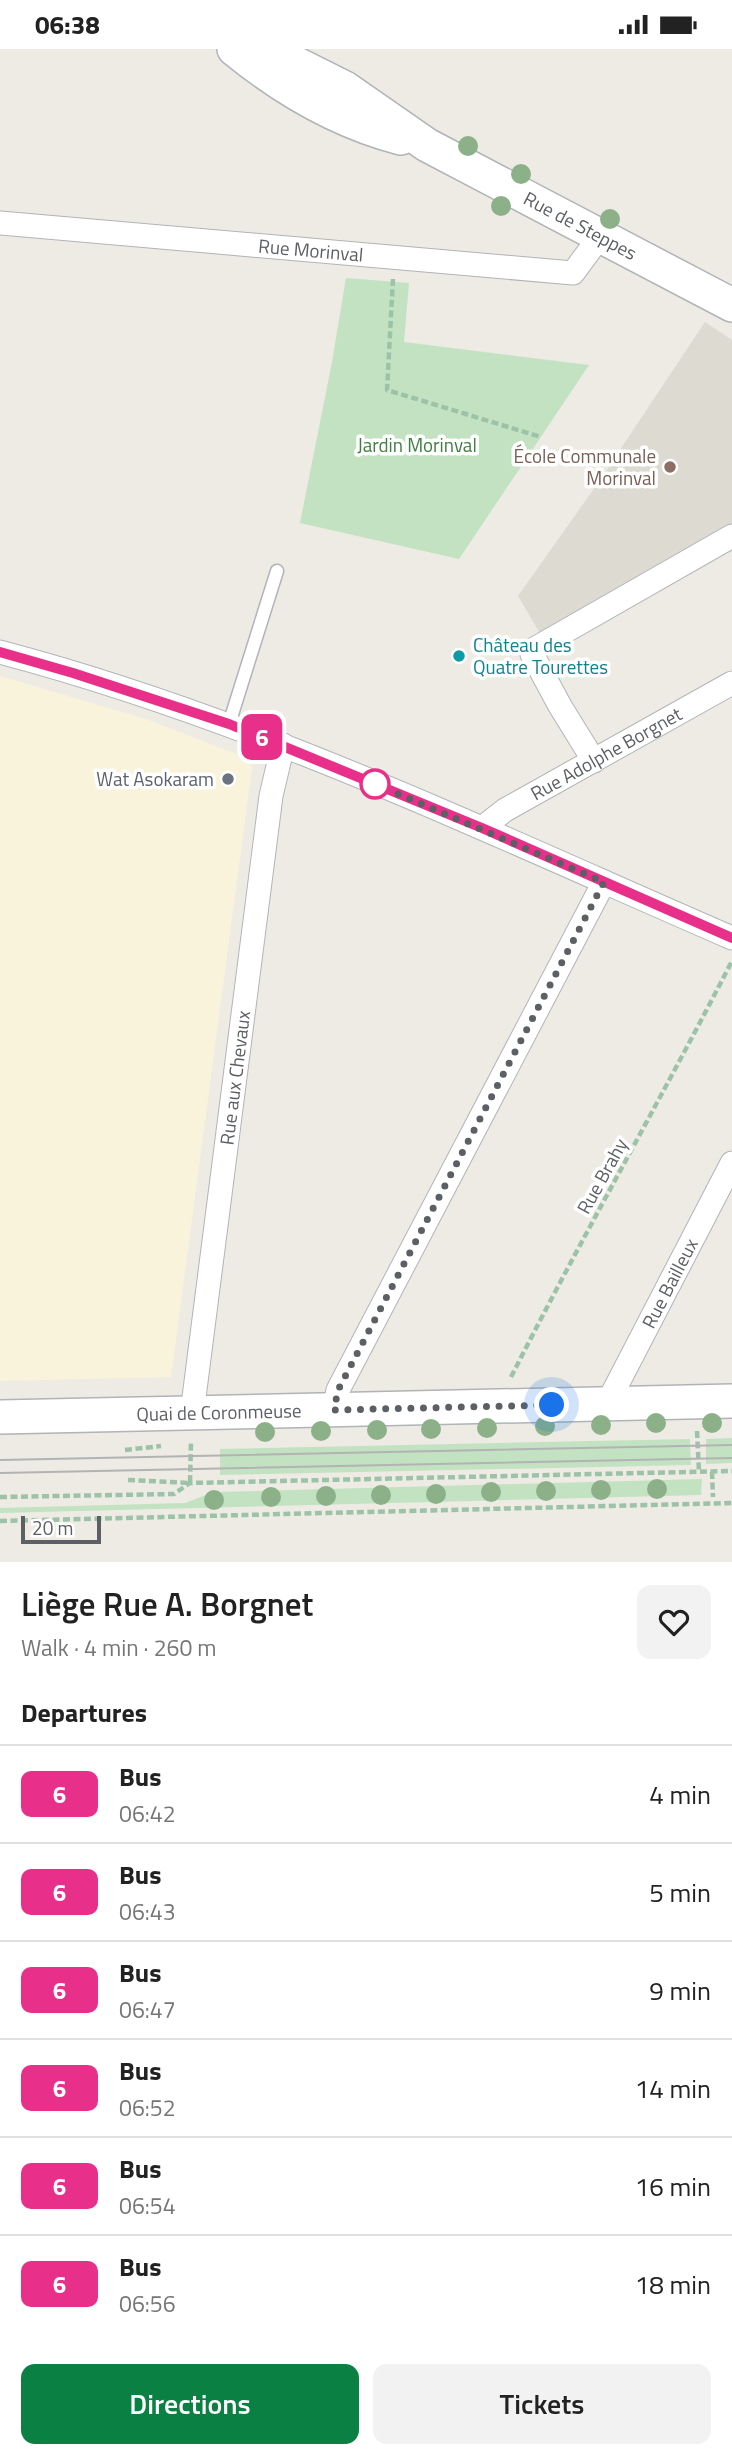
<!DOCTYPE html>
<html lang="en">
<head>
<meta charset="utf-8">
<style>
	:root { --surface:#fff; --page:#f2f2f2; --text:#222; --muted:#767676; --line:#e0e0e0; --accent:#0b8043 }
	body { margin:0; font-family:"Titillium Web",sans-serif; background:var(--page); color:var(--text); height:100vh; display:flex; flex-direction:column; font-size:26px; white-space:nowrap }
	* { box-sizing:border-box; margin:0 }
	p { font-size:23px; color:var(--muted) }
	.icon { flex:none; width:38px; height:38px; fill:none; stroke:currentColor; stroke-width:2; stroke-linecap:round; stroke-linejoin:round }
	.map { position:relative; height:1513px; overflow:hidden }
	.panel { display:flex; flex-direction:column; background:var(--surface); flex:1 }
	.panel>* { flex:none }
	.badge { padding:0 14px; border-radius:10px; font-size:24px; line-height:46px }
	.scale { position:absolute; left:21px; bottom:18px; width:80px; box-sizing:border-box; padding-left:7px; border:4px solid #5c5f63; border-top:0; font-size:19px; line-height:24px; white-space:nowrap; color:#5c5f63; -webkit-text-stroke:5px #fff; paint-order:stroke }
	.you { position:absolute; width:35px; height:35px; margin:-18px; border:5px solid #fff; border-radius:50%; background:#1a73e8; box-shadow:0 0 0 10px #1a73e833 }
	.map>.badge { position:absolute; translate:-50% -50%; box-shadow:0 0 0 4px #fff }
	h2 { padding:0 21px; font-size:26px; line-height:63px }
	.round { display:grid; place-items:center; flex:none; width:74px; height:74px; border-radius:14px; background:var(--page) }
	.head { display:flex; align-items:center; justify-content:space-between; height:119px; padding:0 21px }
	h1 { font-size:33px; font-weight:600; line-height:52px }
	.action { display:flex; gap:14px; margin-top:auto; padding:14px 21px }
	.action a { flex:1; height:80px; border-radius:14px; background:var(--accent); color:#fff; font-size:28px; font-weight:600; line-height:80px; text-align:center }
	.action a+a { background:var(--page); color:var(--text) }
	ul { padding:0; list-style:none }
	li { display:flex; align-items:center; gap:21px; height:98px; padding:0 21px; border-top:2px solid var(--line) }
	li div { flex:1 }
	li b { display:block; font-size:26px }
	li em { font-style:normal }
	li .badge { min-width:77px; font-weight:700; text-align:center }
	.status { display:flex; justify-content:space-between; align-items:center; height:49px; padding:0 35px; background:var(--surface); direction:ltr }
	.status svg { height:19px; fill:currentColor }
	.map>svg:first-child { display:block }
	.commercial { fill:#faf3db }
	.education { fill:#dddad2 }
	.green { fill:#c3e2c2 }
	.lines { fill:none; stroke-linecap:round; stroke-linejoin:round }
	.lane-casing { stroke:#b1b4b8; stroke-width:15 }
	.street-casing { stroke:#b1b4b8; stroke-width:25 }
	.secondary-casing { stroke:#b0b3b7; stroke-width:36 }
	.path { stroke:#9cc3a7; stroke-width:4.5; stroke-dasharray:7 3.5; stroke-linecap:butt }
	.lane { stroke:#fff; stroke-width:12 }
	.street { stroke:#fff; stroke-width:23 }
	.secondary { stroke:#fff; stroke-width:33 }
	.tram { stroke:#b2b3b3; stroke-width:2 }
	.tree { fill:#8cb189 }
	.line-casing { stroke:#fff; stroke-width:16 }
	.line { stroke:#e8308a; stroke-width:10 }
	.walk { stroke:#5c5f63; stroke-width:7; stroke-dasharray:0 12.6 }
	.education-dot { fill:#8d6e63; stroke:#fff; stroke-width:2.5 }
	.culture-dot { fill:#0f9aa8; stroke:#fff; stroke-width:2.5 }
	.worship-dot { fill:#6b7280; stroke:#fff; stroke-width:2.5 }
	.stop-dot { fill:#fff; stroke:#e8308a; stroke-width:3.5 }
	.labels { text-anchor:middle; stroke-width:7; stroke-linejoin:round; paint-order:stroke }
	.street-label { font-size:19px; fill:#5c5f63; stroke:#fff }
	.park-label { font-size:19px; fill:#3d813f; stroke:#fff }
	.education-label { font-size:19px; fill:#785e54; stroke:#fff; text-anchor:end }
	.culture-label { font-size:19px; fill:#0d838f; stroke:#fff; text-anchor:start }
	.worship-label { font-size:19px; fill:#5b616d; stroke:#fff; text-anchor:end }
</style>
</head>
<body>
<div class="status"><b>06:38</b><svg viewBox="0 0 49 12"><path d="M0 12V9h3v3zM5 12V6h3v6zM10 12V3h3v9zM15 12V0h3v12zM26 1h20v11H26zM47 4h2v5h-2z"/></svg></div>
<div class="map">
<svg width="732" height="1513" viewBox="0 0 732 1513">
	<rect width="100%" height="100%" fill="#edebe4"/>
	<path class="commercial" d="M0,627L146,670L247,709L252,719L171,1328L0,1332Z"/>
	<path class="education" d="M705,273L732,291V479L541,586L518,547L598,434Z"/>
	<path class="green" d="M346,229L409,234L404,293L589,316L459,510L300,474L332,313Z
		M732,1389V1414L706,1415V1390Z
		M690,1390L691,1416L220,1426V1400Z
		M702,1430L701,1446L0,1464V1459L185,1454L214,1443Z"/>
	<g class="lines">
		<defs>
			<path id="lane" d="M229,675L277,522"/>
			<g id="street">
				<path id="s1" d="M0,174L573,224L601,186"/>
				<path d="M0,603C254,670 492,785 732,889"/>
				<path d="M594,712L560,657L532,605L536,599L732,487"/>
				<path id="s2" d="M482,779L505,761L732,634"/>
				<path id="s3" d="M607,1355L732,1114"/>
				<path d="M334,1361L338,1341L604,833"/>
				<path id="s4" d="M192,1364L271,747L283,696"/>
			</g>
			<g id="secondary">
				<path d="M234,0C283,40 339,73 401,89"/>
				<path id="s5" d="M261,0L271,2L345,39L427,96L732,256"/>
				<path id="s6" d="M0,1368L732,1352"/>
			</g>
		</defs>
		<use href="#lane" class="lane-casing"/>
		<use href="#street" class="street-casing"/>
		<use href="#secondary" class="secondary-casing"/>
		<path class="path" d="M393,230L387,341L541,388
			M511,1328C582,1188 660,1052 732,912
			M697,1382L699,1423
			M125,1401L161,1397
			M712,1423L713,1448
			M128,1431L190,1434L191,1392
			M0,1448L174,1445L190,1434L732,1422
			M0,1472L732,1454"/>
		<use href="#lane" class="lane"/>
		<use href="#street" class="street"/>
		<use href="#secondary" class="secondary"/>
		<path class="tram" d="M0,1411L732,1396
			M0,1424L732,1409"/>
	</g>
	<g class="tree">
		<circle cx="468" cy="97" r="10"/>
		<circle cx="521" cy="125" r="10"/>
		<circle cx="501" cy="157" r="10"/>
		<circle cx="610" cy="170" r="10"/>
		<circle cx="656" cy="1374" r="10"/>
		<circle cx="712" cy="1374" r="10"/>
		<circle cx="601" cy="1376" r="10"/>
		<circle cx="545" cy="1377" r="10"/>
		<circle cx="487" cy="1379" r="10"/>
		<circle cx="431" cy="1380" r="10"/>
		<circle cx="377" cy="1381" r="10"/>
		<circle cx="321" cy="1382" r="10"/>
		<circle cx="265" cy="1383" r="10"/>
		<circle cx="657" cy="1440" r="10"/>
		<circle cx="601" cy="1441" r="10"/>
		<circle cx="546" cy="1442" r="10"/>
		<circle cx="491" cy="1443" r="10"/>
		<circle cx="436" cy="1445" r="10"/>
		<circle cx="381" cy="1446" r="10"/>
		<circle cx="326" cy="1447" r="10"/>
		<circle cx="271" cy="1448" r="10"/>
		<circle cx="214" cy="1451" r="10"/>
	</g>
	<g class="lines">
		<defs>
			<path id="line" d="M0,603L73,624L229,675L482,779L732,889"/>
		</defs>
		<use href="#line" class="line-casing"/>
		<use href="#line" class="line"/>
		<path class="walk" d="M375,735L604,833L338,1341L334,1361L552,1356"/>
	</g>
	<circle class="education-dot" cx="670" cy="418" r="7"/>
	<circle class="culture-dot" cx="459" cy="607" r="7"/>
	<circle class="worship-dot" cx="228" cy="730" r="7"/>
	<circle class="stop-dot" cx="375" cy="735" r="14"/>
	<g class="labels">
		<g class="street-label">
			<text dy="7" stroke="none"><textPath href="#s5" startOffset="366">Rue de Steppes</textPath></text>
			<text dy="7" stroke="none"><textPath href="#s1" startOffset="312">Rue Morinval</textPath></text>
			<text dy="7" stroke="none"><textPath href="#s2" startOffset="145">Rue Adolphe Borgnet</textPath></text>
			<text dy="7" stroke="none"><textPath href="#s4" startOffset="338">Rue aux Chevaux</textPath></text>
			<text transform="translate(602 1127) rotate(-61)" y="7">Rue Brahy</text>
			<text dy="7" stroke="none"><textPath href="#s3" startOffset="136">Rue Bailleux</textPath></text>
			<text dy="7" stroke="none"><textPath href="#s6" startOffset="219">Quai de Coronmeuse</textPath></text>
		</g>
		<g class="park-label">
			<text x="417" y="403">Jardin Morinval</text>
		</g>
		<g class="education-label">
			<text x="656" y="414">École Communale<tspan x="656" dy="22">Morinval</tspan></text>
		</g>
		<g class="culture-label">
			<text x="473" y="603">Château des<tspan x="473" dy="22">Quatre Tourettes</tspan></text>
		</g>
		<g class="worship-label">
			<text x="214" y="737">Wat Asokaram</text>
		</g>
	</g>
</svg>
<div class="scale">20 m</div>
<div class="you" style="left:552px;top:1356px"></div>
<b class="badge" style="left:262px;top:688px;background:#e8308a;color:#fff">6</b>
</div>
<section class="panel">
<div class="head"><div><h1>Liège Rue A. Borgnet</h1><p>Walk · 4 min · 260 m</p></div><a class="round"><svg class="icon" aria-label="heart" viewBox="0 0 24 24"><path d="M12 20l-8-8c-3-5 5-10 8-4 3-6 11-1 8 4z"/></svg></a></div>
<h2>Departures</h2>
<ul>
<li><span class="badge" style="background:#e8308a;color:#fff">6</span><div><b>Bus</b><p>06:42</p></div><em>4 min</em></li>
<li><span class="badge" style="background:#e8308a;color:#fff">6</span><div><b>Bus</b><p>06:43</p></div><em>5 min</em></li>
<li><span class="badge" style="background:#e8308a;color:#fff">6</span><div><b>Bus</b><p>06:47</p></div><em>9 min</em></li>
<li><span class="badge" style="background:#e8308a;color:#fff">6</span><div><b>Bus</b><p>06:52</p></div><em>14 min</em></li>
<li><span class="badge" style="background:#e8308a;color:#fff">6</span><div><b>Bus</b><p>06:54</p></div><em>16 min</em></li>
<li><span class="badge" style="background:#e8308a;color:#fff">6</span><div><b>Bus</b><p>06:56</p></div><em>18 min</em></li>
</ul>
<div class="action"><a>Directions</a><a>Tickets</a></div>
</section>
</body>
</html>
